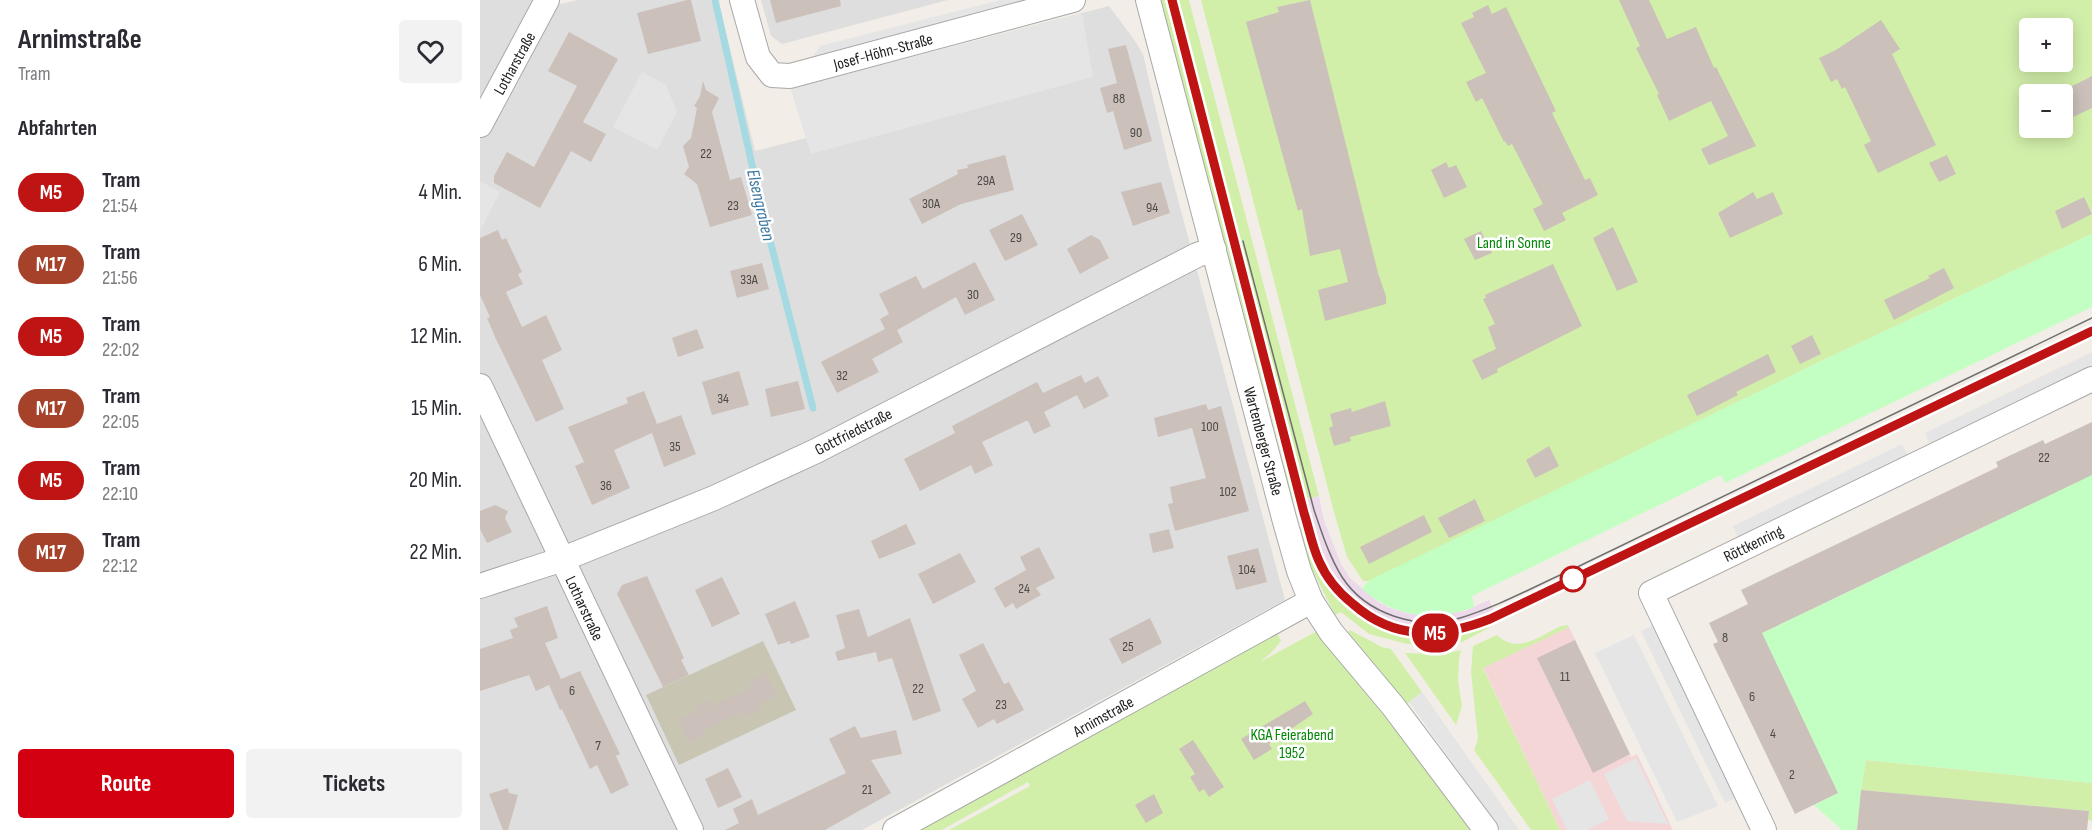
<!DOCTYPE html>
<html lang="de">
<head>
<meta charset="utf-8">
<style>
	:root { --surface:#fff; --page:#f2f2f3; --text:#2b2b33; --muted:#7c7c81; --accent:#d30012 }
	body { margin:0; font-family:"Sofia Sans Condensed",sans-serif; background:var(--page); color:var(--text); height:100vh; display:flex; flex-direction:column; font-size:22px; white-space:nowrap }
	* { box-sizing:border-box; margin:0 }
	p { font-size:20px; color:var(--muted) }
	.icon { flex:none; width:33px; height:33px; fill:none; stroke:currentColor; stroke-width:2; stroke-linecap:round; stroke-linejoin:round }
	.map { position:relative; flex:1; overflow:hidden }
	.details { display:flex; flex-direction:column; background:var(--surface); width:480px }
	.details>* { flex:none }
	.badge { padding:0 12px; border-radius:20px; font-size:21px; line-height:39px }
	.buttons { position:absolute; left:1539px; top:18px; display:grid; gap:12px }
	.buttons a { display:grid; place-items:center; width:54px; height:54px; border-radius:6px; background:var(--surface); box-shadow:0 3px 15px #0003; font-size:30px }
	.map>.badge { position:absolute; translate:-50% -50%; box-shadow:0 0 0 3px #fff }
	h2 { padding:0 18px; font-size:22px; line-height:54px }
	.round { display:grid; place-items:center; flex:none; width:63px; height:63px; border-radius:6px; background:var(--page) }
	.head { display:flex; align-items:center; justify-content:space-between; height:102px; padding:0 18px }
	h1 { font-size:28px; font-weight:700; line-height:45px }
	.button { display:flex; gap:12px; margin-top:auto; padding:12px 18px }
	.button a { flex:1; height:69px; border-radius:6px; background:var(--accent); color:#fff; font-size:24px; font-weight:700; line-height:69px; text-align:center }
	.button a+a { background:var(--page); color:var(--text) }
	ul { padding:0; list-style:none }
	li { display:flex; align-items:center; gap:18px; height:72px; padding:0 18px }
	li div { flex:1 }
	li b { display:block; font-size:22px }
	li em { font-style:normal }
	li .badge { min-width:66px; font-weight:700; text-align:center }
	main { display:flex; flex:1; min-height:0 }
	.map>svg:first-child { display:block }
	.residential { fill:#dfdede }
	.commercial { fill:#f4d6d7 }
	.industrial { fill:#ecd9ea }
	.construction { fill:#c8c6b2 }
	.grass { fill:#d2efaa; fill-rule:evenodd }
	.park { fill:#c3fec3 }
	.parking { fill:#e5e5e5 }
	.lines { fill:none; stroke-linecap:round; stroke-linejoin:round }
	.stream { stroke:#a5dae3; stroke-width:7 }
	.building { fill:#cbc0ba }
	.minor-casing { stroke:#a8a8a8; stroke-width:26 }
	.minor { stroke:#fff; stroke-width:24 }
	.tram { stroke:#6f6f6f; stroke-width:1.5 }
	.line-casing { stroke:#fff; stroke-width:14 }
	.line { stroke:#be1414; stroke-width:9 }
	.stop-dot { fill:#fff; stroke:#be1414; stroke-width:3 }
	.labels { text-anchor:middle; stroke-width:5; stroke-linejoin:round; paint-order:stroke }
	.number-label { font-size:14px; fill:#4c4947 }
	.street-label { font-size:16px; fill:#212121; stroke:#fff }
	.park-label { font-size:16px; fill:#048604; stroke:#fff }
	.water-label { font-size:18px; font-style:italic; fill:#3c77a2; stroke:#fff }
</style>
</head>
<body>
<main>
<section class="details">
<div class="head"><div><h1>Arnimstraße</h1><p>Tram</p></div><a class="round"><svg class="icon" aria-label="heart" viewBox="0 0 24 24"><path d="M12 20l-8-8c-3-5 5-10 8-4 3-6 11-1 8 4z"/></svg></a></div>
<h2>Abfahrten</h2>
<ul>
<li><span class="badge" style="background:#be1414;color:#fff">M5</span><div><b>Tram</b><p>21:54</p></div><em>4 Min.</em></li>
<li><span class="badge" style="background:#a6422a;color:#fff">M17</span><div><b>Tram</b><p>21:56</p></div><em>6 Min.</em></li>
<li><span class="badge" style="background:#be1414;color:#fff">M5</span><div><b>Tram</b><p>22:02</p></div><em>12 Min.</em></li>
<li><span class="badge" style="background:#a6422a;color:#fff">M17</span><div><b>Tram</b><p>22:05</p></div><em>15 Min.</em></li>
<li><span class="badge" style="background:#be1414;color:#fff">M5</span><div><b>Tram</b><p>22:10</p></div><em>20 Min.</em></li>
<li><span class="badge" style="background:#a6422a;color:#fff">M17</span><div><b>Tram</b><p>22:12</p></div><em>22 Min.</em></li>
</ul>
<div class="button"><a>Route</a><a>Tickets</a></div>
</section>
<div class="map">
<svg width="1612" height="830" viewBox="0 0 1612 830">
	<rect width="100%" height="100%" fill="#f2eee7"/>
	<path class="residential" d="M0,0H75L81,4L98,0H238L275,151L326,138L311,89L629,6L655,41L663,54L688,162L805,600L382,830H0Z
		M281,0H468L302,44L291,36Z"/>
	<path class="commercial" d="M1089,627L1151,757L1157,754L1193,830H1080L1003,667Z"/>
	<path class="industrial" d="M839,496L844,521L861,564L870,578L897,601L907,607L926,613L950,616L985,611L1009,600L1018,622L988,634L957,639H939L905,631L874,615L851,591L841,575L830,552L815,502Z"/>
	<path class="construction" d="M283,641L316,710L199,765L166,695Z"/>
	<path class="grass" d="M680,0H709L839,496L815,502L810,499L803,460Z
		M721,0H1612V234L1358,353L903,575L888,581H883L867,557L854,512ZM1550,28H1582V62H1550ZM1550,94H1582V128H1550Z
		M822,525C827,542 832,560 841,576C878,640 945,650 1009,626V628L982,642L965,645L927,644L889,634L861,612L855,615L827,559L817,531Z
		M1088,625L1089,627L1003,668L1080,830H1051L994,750L998,739L991,672L993,646L1017,635C1038,655 1059,636 1081,626Z
		M839,630L881,688L930,746L991,830H469L550,786L548,782L462,830H436L794,634L797,633L801,641L792,652L780,662Z
		M870,630L902,647L911,649L942,692L927,704L868,632Z
		M981,650L979,659L978,681L982,706L976,725L925,653L961,654Z
		M1386,760L1612,783V821L1608,820L1609,811L1463,798L1443,805L1444,796L1381,790Z"/>
	<path class="park" d="M1612,234V307L1245,483L1241,475L992,596L994,607C955,622 913,617 882,589L888,581L1358,353Z
		M1612,465V783L1386,760L1381,790L1377,830H1362L1334,805L1358,793L1282,633L1414,570L1413,566L1433,561L1510,524Z"/>
	<path class="parking" d="M520,0H573L332,58L340,46Z
		M602,13L613,77L331,154L311,89Z
		M162,72L186,85L197,112L177,150L133,127Z
		M0,181L20,192L0,231Z
		M1612,352V370L1451,447L1445,433Z
		M1422,444L1429,458L1259,540L1253,526Z
		M1174,625L1257,797L1245,803L1161,631Z
		M1154,635L1238,806L1197,822L1115,653Z
		M942,692L1039,830H1021L929,702Z
		M1156,758L1188,824L1147,821L1124,774Z
		M1110,780L1129,819L1107,830H1087L1072,799Z"/>
	<g class="lines">
		<path class="stream" d="M235,0L282,209L333,408"/>
	</g>
	<path class="building" d="M207,0H211L221,41L168,54L157,13Z
		M290,0H360L361,6L296,23Z
		M830,0L898,273L906,296V304L845,321L838,290L868,282L860,249L830,256L822,209L818,211L766,22L799,12L797,7Z
		M1139,0H1169L1187,39L1216,27L1234,68L1236,67L1276,146L1229,165L1221,149L1248,136L1231,101L1189,121L1177,95L1179,94L1156,48L1160,46Z
		M1008,5L1012,14L1026,7L1076,111L1072,113L1105,180L1110,178L1118,195L1082,213L1086,220L1064,231L1053,209L1063,204L1032,144L1028,146L1025,141L1024,142L1002,98L996,102L986,82L1006,73L981,23L994,17L992,13Z
		M1401,20L1420,49L1412,54L1456,145L1398,173L1384,145L1391,141L1365,87L1362,89L1357,79L1351,82L1339,58L1356,50Z
		M89,32L138,59L103,122L126,134L111,162L91,151L60,208L14,183V176L27,152L54,167L97,86L68,71Z
		M646,45L672,141L644,150L633,111L627,113L620,88L637,83L628,49Z
		M1612,76V108L1591,118L1582,100V94L1579,93Z
		M223,81L226,90L239,98L232,112L250,180L261,177L272,215L230,227L217,184L204,174L209,167L203,146L211,138L217,108L214,106L220,96Z
		M525,155L534,190L481,204L442,224L429,199L478,174L477,170L488,168L487,165Z
		M1467,155L1476,174L1459,182L1449,163Z
		M966,162L969,168L976,165L987,187L964,198L951,170Z
		M681,182L690,213L653,226L641,192Z
		M1273,192L1277,199L1293,192L1303,214L1250,238L1238,213Z
		M1604,197L1612,214L1582,229L1575,211Z
		M542,214L558,245L525,261L509,230Z
		M1133,227L1158,282L1137,291L1113,238Z
		M18,230L22,240L26,238L42,272L38,274L43,284L26,292L42,327L66,315L82,350L62,360L84,409L56,422L16,339L7,318L10,317L0,295V238Z
		M1001,231L1012,253L995,260L984,239Z
		M611,235L620,240L629,258L600,274L587,249Z
		M495,262L515,300L485,315L476,297L417,330L423,342L392,359L399,372L357,393L341,362L405,329L400,319L409,314L399,294L436,276L443,289Z
		M282,263L289,289L257,298L250,271Z
		M1073,264L1102,326L1017,369L1018,372L1002,380L992,360L1016,349L1008,327L1015,324L1003,299L1006,298L1005,295Z
		M1464,268L1474,288L1414,320L1404,300L1450,278L1448,276Z
		M217,329L224,348L198,357L192,338Z
		M1332,335L1341,354L1320,364L1311,346Z
		M1288,354L1296,372L1256,392L1258,395L1217,416L1207,395Z
		M259,371L269,405L232,415L222,382Z
		M601,375L605,383L618,376L629,396L604,409L597,395L564,412L571,426L554,434L548,421H546L502,442L513,465L495,474L491,465L440,491L424,459L475,433L472,426L557,382L563,393Z
		M318,381L325,409L291,417L285,389Z
		M164,391L177,424L201,415L216,454L184,467L172,433L134,450L150,488L112,505L95,466L104,462L88,427L148,403L146,398Z
		M905,401L911,426L870,437L871,441L854,446L849,428L853,426L850,414L871,408L872,412Z
		M726,404L728,410L741,406L769,511L695,531L688,504L693,503L690,487L726,478L712,428L678,437L674,418Z
		M1612,422V475L1282,633L1358,793L1315,814L1233,644L1238,642L1229,623L1268,604L1261,590L1518,467L1516,462L1563,440L1565,444Z
		M1069,446L1079,466L1055,478L1046,460Z
		M995,499L1005,521L969,538L958,518Z
		M15,505L28,511L25,518L32,532L7,543L0,529V511Z
		M944,515L952,532L889,564L880,547Z
		M426,524L436,544L399,559L391,541Z
		M689,529L694,548L673,553L669,534Z
		M559,547L575,578L556,588L561,595L536,609L533,603L525,608L514,588L546,570L540,557Z
		M778,548L787,582L756,590L747,556Z
		M480,553L496,582L453,604L438,574Z
		M167,576L204,658L201,660L209,675L183,687L137,594L142,585Z
		M242,577L260,614L232,627L215,590Z
		M315,601L330,637L311,644L310,641L298,645L285,614Z
		M67,606L78,638L65,643L81,679L100,671L140,754L136,756L149,785L131,794L117,765L110,769L82,709L80,710L69,685L56,691L49,675L0,691V649L33,638L30,630L38,627L34,618Z
		M379,609L388,637L430,618L461,711L433,721L412,658L398,662L396,652L358,661L355,652L365,648L356,615Z
		M670,618L682,643L642,664L629,639Z
		M1095,640L1150,754L1113,773L1057,658Z
		M503,643L524,684L529,682L544,710L517,724L514,719L498,728L482,699L496,691L479,655Z
		M286,673L297,696L280,704L282,709L264,718L261,712L224,731L225,735L208,743L198,720L215,712L213,708L230,699L233,705L272,687L269,681Z
		M825,701L833,714L789,744L792,749L774,760L761,739Z
		M375,726L381,738L416,730L422,754L391,760L411,793L345,830H245L259,823L253,809L272,799L278,815L366,773L349,739Z
		M713,740L744,787L729,797L724,789L719,792L710,777L715,774L699,749Z
		M248,768L262,797L238,808L225,779Z
		M28,788L29,793L38,795L28,830H23L9,794Z
		M1381,790L1609,811L1607,830H1377Z
		M674,794L683,813L666,823L655,805Z"/>
	<g class="lines">
		<defs>
			<path id="minor" d="M262,0L278,57L292,75L310,76L593,0
				M668,0L804,518L819,571L831,601L851,632L913,706L1006,830
				M0,125L67,0
				M0,386L211,830
				M0,586L83,559L234,498L336,451L717,255L734,249
				M415,830L831,601
				M1284,830L1171,593L1612,379"/>
		</defs>
		<use href="#minor" class="minor-casing"/>
		<use href="#minor" class="minor"/>
		<path class="tram" d="M692,0L824,513C829,528 832,546 839,561C847,577 859,593 873,604C915,641 960,637 1010,619L1612,331
			M763,241L834,510C842,533 849,556 862,577C886,614 938,631 980,618C1017,607 1053,587 1089,571L1612,318"/>
	</g>
	<g class="lines">
		<defs>
			<path id="line" d="M692,0L824,513C829,528 832,546 839,561C846,577 859,593 873,604C915,641 961,638 1010,619L1612,331"/>
		</defs>
		<use href="#line" class="line-casing"/>
		<use href="#line" class="line"/>
	</g>
	<circle class="stop-dot" cx="1093" cy="579" r="12"/>
	<g class="labels">
		<g class="number-label">
			<text x="639" y="103">88</text>
			<text x="656" y="137">90</text>
			<text x="226" y="158">22</text>
			<text x="506" y="185">29A</text>
			<text x="451" y="208">30A</text>
			<text x="253" y="210">23</text>
			<text x="672" y="212">94</text>
			<text x="536" y="242">29</text>
			<text x="269" y="284">33A</text>
			<text x="493" y="299">30</text>
			<text x="362" y="380">32</text>
			<text x="243" y="403">34</text>
			<text x="730" y="431">100</text>
			<text x="195" y="451">35</text>
			<text x="1564" y="462">22</text>
			<text x="126" y="490">36</text>
			<text x="748" y="496">102</text>
			<text x="767" y="574">104</text>
			<text x="544" y="593">24</text>
			<text x="1245" y="642">8</text>
			<text x="648" y="651">25</text>
			<text x="1085" y="681">11</text>
			<text x="438" y="693">22</text>
			<text x="92" y="695">6</text>
			<text x="1272" y="701">6</text>
			<text x="521" y="709">23</text>
			<text x="1293" y="738">4</text>
			<text x="118" y="750">7</text>
			<text x="1312" y="779">2</text>
			<text x="387" y="794">21</text>
		</g>
		<g class="street-label">
			<text transform="translate(403 51) rotate(-15)" y="6">Josef-Höhn-Straße</text>
			<text transform="translate(34 63) rotate(-61)" y="6">Lotharstraße</text>
			<text transform="translate(373 431) rotate(-27)" y="6">Gottfriedstraße</text>
			<text transform="translate(784 441) rotate(75)" y="6">Wartenberger Straße</text>
			<text transform="translate(1273 543) rotate(-26)" y="6">Röttkenring</text>
			<text transform="translate(105 608) rotate(65)" y="6">Lotharstraße</text>
			<text transform="translate(623 716) rotate(-29)" y="6">Arnimstraße</text>
		</g>
		<g class="park-label">
			<text x="1034" y="248">Land in Sonne</text>
			<text x="812" y="740">KGA Feierabend<tspan x="812" dy="18">1952</tspan></text>
		</g>
		<g class="water-label">
			<text transform="translate(281 205) rotate(77)" y="6">Elsengraben</text>
		</g>
	</g>
</svg>
<div class="buttons">
<a>+</a>
<a>−</a>
</div>
<b class="badge" style="left:955px;top:633px;background:#be1414;color:#fff">M5</b>
</div>
</main>
</body>
</html>
